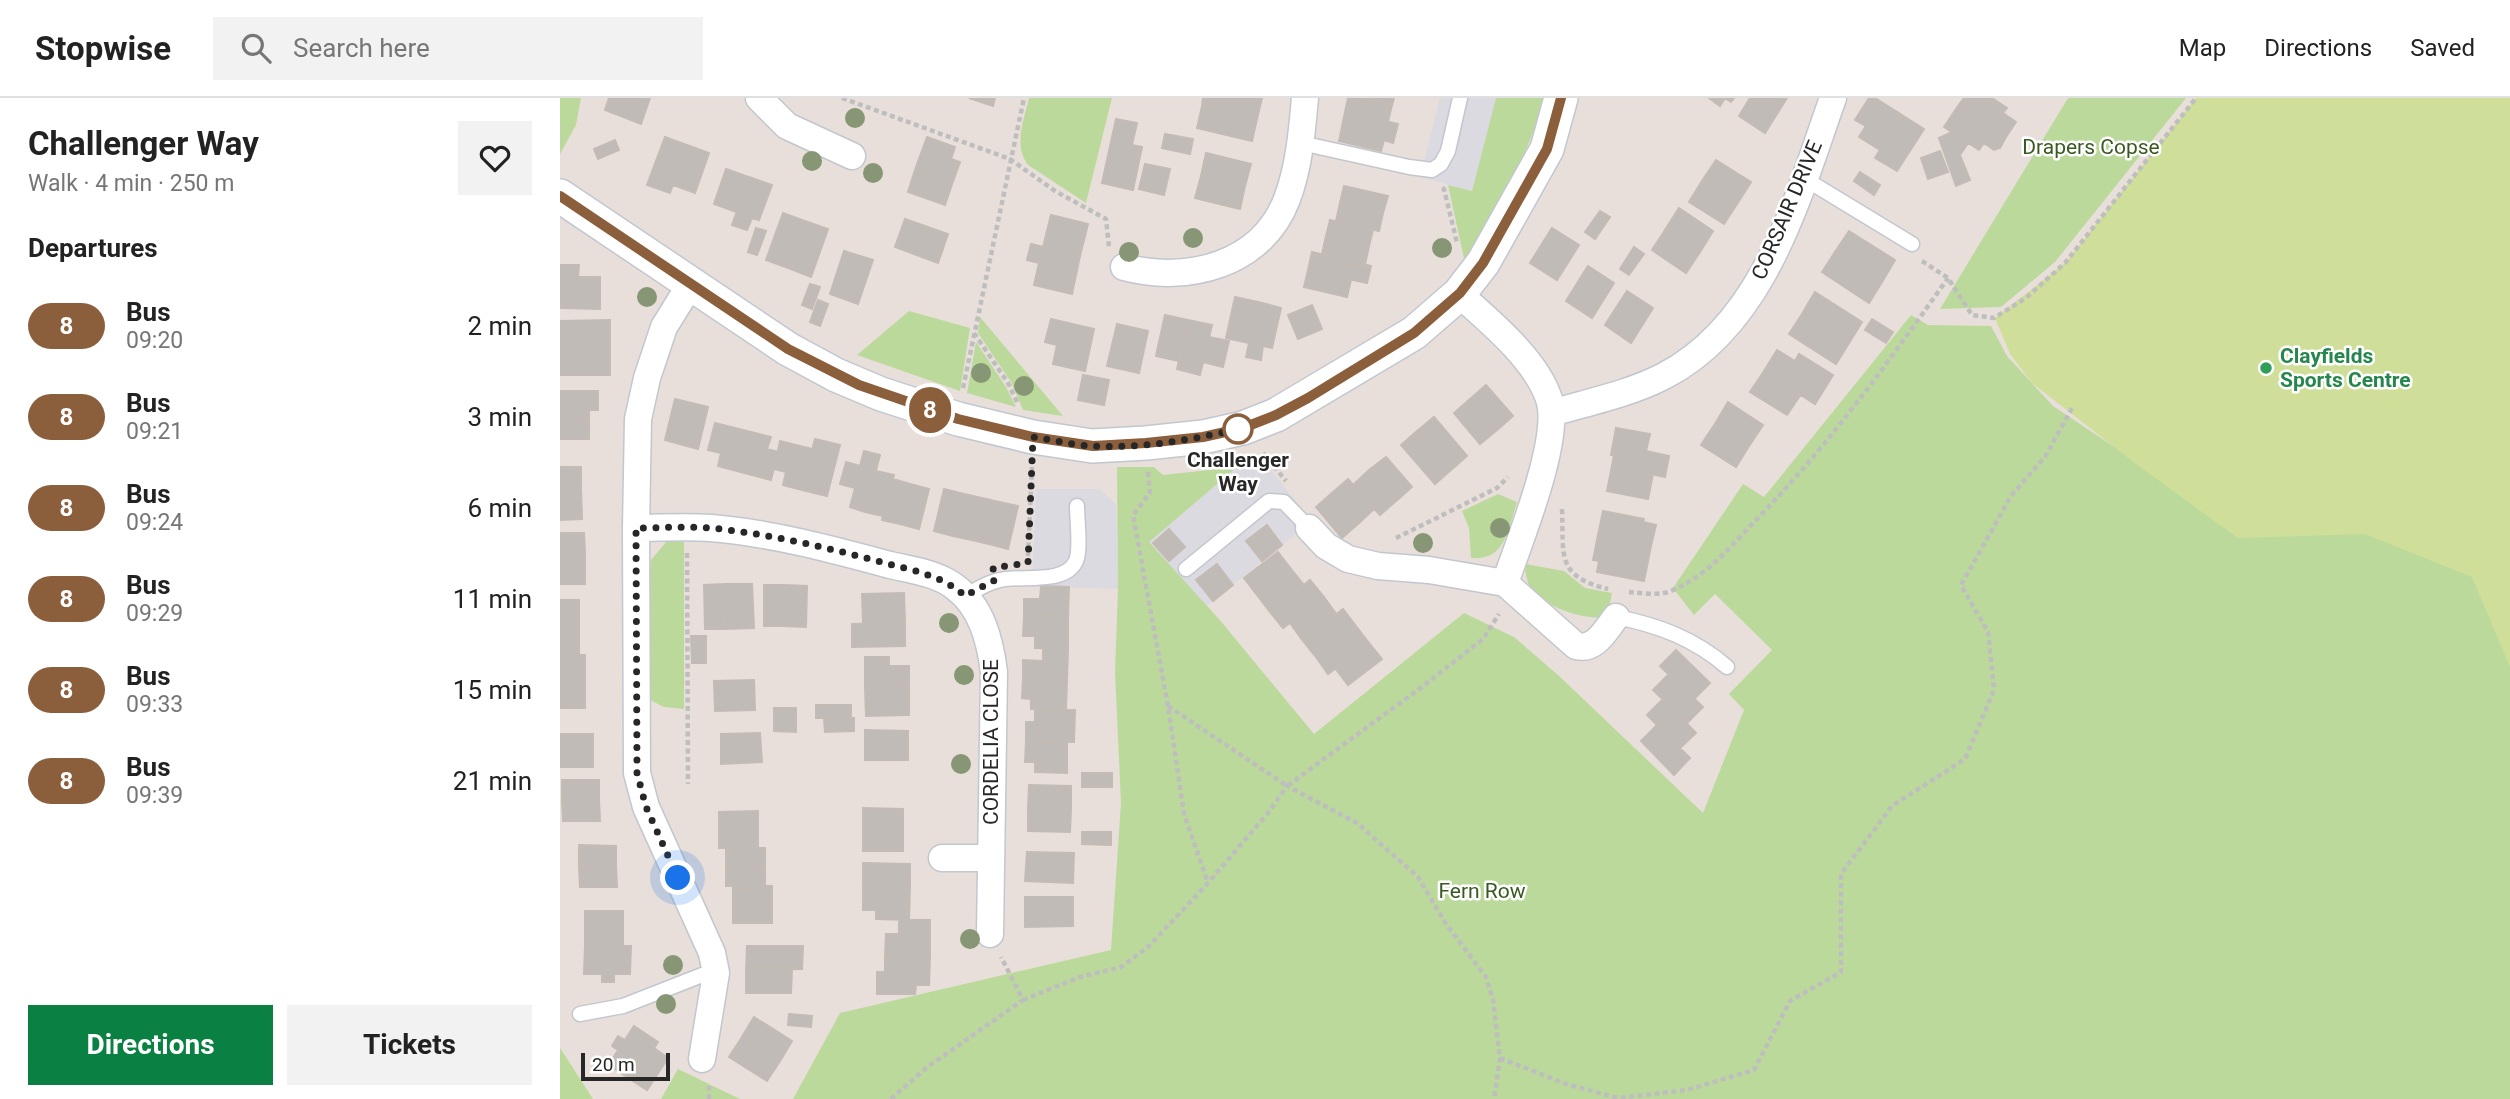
<!DOCTYPE html>
<html lang="en">
<head>
<meta charset="utf-8">
<style>
	:root { --surface:#fff; --page:#f2f2f2; --text:#222; --muted:#767676; --line:#e0e0e0; --accent:#0b8043 }
	body { margin:0; font-family:Roboto,sans-serif; background:var(--page); color:var(--text); height:100vh; display:flex; flex-direction:column; font-size:26px; white-space:nowrap }
	* { box-sizing:border-box; margin:0 }
	p { font-size:23px; color:var(--muted) }
	.icon { flex:none; width:38px; height:38px; fill:none; stroke:currentColor; stroke-width:2; stroke-linecap:round; stroke-linejoin:round }
	.map { position:relative; flex:1; overflow:hidden }
	.panel { display:flex; flex-direction:column; background:var(--surface); width:560px }
	.panel>* { flex:none }
	.badge { padding:0 14px; border-radius:23px; font-size:24px; line-height:46px }
	.scale { position:absolute; left:21px; bottom:18px; width:89px; box-sizing:border-box; padding-left:7px; border:4px solid #272727; border-top:0; font-size:19px; line-height:24px; white-space:nowrap; color:#272727; -webkit-text-stroke:5px #fff; paint-order:stroke }
	.you { position:absolute; width:35px; height:35px; margin:-18px; border:5px solid #fff; border-radius:50%; background:#1a73e8; box-shadow:0 0 0 10px #1a73e833 }
	.map>.badge { position:absolute; translate:-50% -50%; box-shadow:0 0 0 4px #fff }
	h2 { padding:0 28px; font-size:26px; line-height:63px }
	.round { display:grid; place-items:center; flex:none; width:74px; height:74px; border-radius:0px; background:var(--page) }
	.summary { display:flex; align-items:center; justify-content:space-between; height:119px; padding:0 28px }
	h1 { font-size:33px; font-weight:700; line-height:52px }
	.action { display:flex; gap:14px; margin-top:auto; padding:14px 28px }
	.action a { flex:1; height:80px; border-radius:0px; background:var(--accent); color:#fff; font-size:28px; font-weight:700; line-height:80px; text-align:center }
	.action a+a { background:var(--page); color:var(--text) }
	ul { padding:0; list-style:none }
	li { display:flex; align-items:center; gap:21px; height:91px; padding:0 28px }
	li div { flex:1 }
	li b { display:block; font-size:26px }
	li em { font-style:normal }
	li .badge { min-width:77px; font-weight:700; text-align:center }
	header { display:flex; align-items:center; gap:42px; box-sizing:border-box; height:98px; padding:0 35px; background:var(--surface); border-bottom:2px solid var(--line) }
	header strong { font-size:33px }
	nav { display:flex; gap:38px; margin-inline-start:auto; font-size:24px }
	.search { width:490px; height:63px; background:var(--page); display:flex; align-items:center; gap:18px; box-sizing:border-box; padding:0 24px; border-radius:0px; color:var(--muted); font-size:26px }
	main { display:flex; flex:1; min-height:0 }
	.map>svg:first-child { display:block }
	.industrial { fill:#dbdae1 }
	.green { fill:#bcd99c }
	.pitch { fill:#cfdf99 }
	.building { fill:#c0bbb6; stroke:#c3bbb4; stroke-width:2 }
	.lines { fill:none; stroke-linecap:round; stroke-linejoin:round }
	.service-casing { stroke:#c2c7cf; stroke-width:17 }
	.minor-casing { stroke:#c2c7cf; stroke-width:29 }
	.tertiary-casing { stroke:#c2c7cf; stroke-width:36 }
	.path { stroke:#bebebe; stroke-width:4.5; stroke-dasharray:5 3.5; stroke-linecap:butt }
	.service { stroke:#fff; stroke-width:14 }
	.minor { stroke:#fff; stroke-width:26 }
	.tertiary { stroke:#fff; stroke-width:33 }
	.tree { fill:#879674 }
	.line-casing { stroke:#fff; stroke-width:16 }
	.line { stroke:#8b5e3c; stroke-width:10 }
	.walk { stroke:#272727; stroke-width:7; stroke-dasharray:0 12.6 }
	.leisure-dot { fill:#2e9e5b; stroke:#fff; stroke-width:2.5 }
	.stop-dot { fill:#fff; stroke:#8b5e3c; stroke-width:3.5 }
	.labels { text-anchor:middle; stroke-width:5; stroke-linejoin:round; paint-order:stroke }
	.park-label { font-size:21px; fill:#385a21; stroke:#fff }
	.street-label { font-size:21px; fill:#272727; stroke:#fff }
	.leisure-label { font-size:21px; font-weight:bold; fill:#27864d; stroke:#fff; text-anchor:start }
	.stop-label { font-size:21px; font-weight:bold; fill:#272727; stroke:#fff }
</style>
</head>
<body>
<header>
<strong>Stopwise</strong>
<div class="search"><svg class="icon" aria-label="search" viewBox="0 0 24 24"><circle cx="10" cy="10" r="6"/><path d="M15 15l6 6"/></svg>Search here</div>
<nav><a>Map</a><a>Directions</a><a>Saved</a></nav>
</header>
<main>
<section class="panel">
<div class="summary"><div><h1>Challenger Way</h1><p>Walk · 4 min · 250 m</p></div><a class="round"><svg class="icon" aria-label="heart" viewBox="0 0 24 24"><path d="M12 20l-8-8c-3-5 5-10 8-4 3-6 11-1 8 4z"/></svg></a></div>
<h2>Departures</h2>
<ul>
<li><span class="badge" style="background:#8b5e3c;color:#fff">8</span><div><b>Bus</b><p>09:20</p></div><em>2 min</em></li>
<li><span class="badge" style="background:#8b5e3c;color:#fff">8</span><div><b>Bus</b><p>09:21</p></div><em>3 min</em></li>
<li><span class="badge" style="background:#8b5e3c;color:#fff">8</span><div><b>Bus</b><p>09:24</p></div><em>6 min</em></li>
<li><span class="badge" style="background:#8b5e3c;color:#fff">8</span><div><b>Bus</b><p>09:29</p></div><em>11 min</em></li>
<li><span class="badge" style="background:#8b5e3c;color:#fff">8</span><div><b>Bus</b><p>09:33</p></div><em>15 min</em></li>
<li><span class="badge" style="background:#8b5e3c;color:#fff">8</span><div><b>Bus</b><p>09:39</p></div><em>21 min</em></li>
</ul>
<div class="action"><a>Directions</a><a>Tickets</a></div>
</section>
<div class="map">
<svg width="1950" height="1001" viewBox="0 0 1950 1001">
	<rect width="100%" height="100%" fill="#e8dfda"/>
	<path class="industrial" d="M880,0H936L912,93L860,79Z
		M701,360L741,410L743,430L647,508L588,444L677,369Z
		M476,391H539L556,406L558,491L472,488Z"/>
	<path class="green" d="M0,0H21L16,27L0,56Z
		M469,0H552L526,105L468,67C453,47 464,22 469,0Z
		M936,0H987L961,64L905,165L888,87L912,93Z
		M1508,0H1626L1495,164L1441,209L1380,211Z
		M1950,0V1001H233L280,915L551,852L561,705L555,574L558,491L557,369H594L603,377L677,369L589,444L659,521L754,636L904,515L954,539L998,577L1143,715L1184,612L1169,596L1212,552L1155,496L1134,517L1113,490L1183,386L1204,399L1351,217L1368,227L1431,228L1447,258L1493,308L1625,396Z
		M349,213L410,230L400,293L297,257Z
		M420,219L503,318L463,312L451,284L418,235Z
		M416,244L446,289L456,309L407,295Z
		M938,396L957,404C948,431 946,463 911,460L909,430L902,413Z
		M107,443L124,444V611L104,609L90,602L88,487L91,462Z
		M965,466L1004,473L1025,490L1052,495L1049,510L1043,519C1024,522 990,510 976,496C967,488 965,476 965,466Z
		M0,950L33,1001H0Z
		M118,971L180,1001H101Z"/>
	<path class="pitch" d="M1636,0H1950V569L1912,479L1805,436L1678,440L1580,369L1472,285L1450,256L1435,220L1505,165Z"/>
	<path class="building" d="M49,0H90L81,26L45,12Z
		M409,0H435L433,8Z
		M643,0H702L697,21L642,8Z
		M788,0H803L832,7L828,24L785,14Z
		M803,0H834L832,7Z
		M1149,0H1174L1171,4L1165,0L1160,8Z
		M1190,0H1227L1205,35L1179,18Z
		M1309,0H1315L1342,17L1320,52L1299,39L1306,28L1295,22Z
		M1404,0H1432L1447,10L1443,15L1456,24L1446,39L1398,8Z
		M642,8L697,21L692,43L637,30Z
		M1398,8L1446,39L1440,50L1434,52L1424,45L1419,52L1384,29Z
		M785,14L838,26L833,45L824,42L821,53L779,43Z
		M1342,17L1364,31L1337,73L1315,60Z
		M556,21L577,25L572,47L582,49L573,92L542,85Z
		M1392,34L1408,45L1400,57L1410,82L1396,88L1379,40Z
		M605,36L633,41L630,56L602,50Z
		M105,39L127,47L110,95L87,87Z
		M367,39L395,49L391,61L400,64L392,86L355,72Z
		M55,42L59,52L38,61L34,51Z
		M127,47L149,55L135,95L113,87Z
		M1380,53L1388,74L1368,81L1361,60Z
		M646,55L691,66L685,88L641,78Z
		M1156,62L1191,84L1177,106L1142,83Z
		M585,66L610,71L604,97L579,91Z
		M166,71L189,79L176,114L154,106Z
		M355,72L392,86L385,107L348,94Z
		M1300,74L1320,87L1314,97L1294,83Z
		M641,78L685,88L680,111L635,100Z
		M189,79L212,87L199,122L192,120L187,132L172,127Z
		M1142,83L1177,106L1164,126L1129,104Z
		M784,88L828,98L823,115L780,105Z
		M780,105L823,115L819,133L776,123Z
		M1119,110L1153,133L1140,154L1105,132Z
		M1040,113L1050,119L1035,141L1025,134Z
		M223,115L245,123L228,170L206,162Z
		M491,117L528,126L520,158L483,149Z
		M345,121L388,136L378,165L335,149Z
		M770,122L813,132L809,148L766,138Z
		M245,123L268,131L251,179L228,170Z
		M196,130L206,133L197,157L188,154Z
		M992,130L1019,147L997,182L970,165Z
		M1105,132L1140,154L1126,175L1092,152Z
		M1289,133L1335,162L1322,184L1275,154Z
		M766,138L809,148L805,167L762,156Z
		M471,146L520,158L512,196L474,187L479,165L467,162Z
		M1074,149L1084,156L1069,177L1060,171Z
		M284,153L313,162L298,206L270,196Z
		M752,154L811,168L807,185L748,172Z
		M1275,154L1322,184L1309,205L1262,174Z
		M0,167H19L18,179H40V211L0,210Z
		M1028,168L1054,185L1032,220L1006,203Z
		M748,172L791,182L787,199L744,189Z
		M250,186L260,189L252,211L242,207Z
		M1067,193L1093,210L1071,245L1045,227Z
		M1255,194L1302,224L1289,245L1242,216Z
		M675,199L698,204L689,245L666,240Z
		M258,202L268,206L260,228L250,224Z
		M698,204L721,210L712,250L703,248L701,262L686,259Z
		M752,207L762,231L738,241L728,217Z
		M1242,216L1289,245L1276,266L1229,236Z
		M605,217L628,222L619,263L596,258Z
		M491,221L534,231L525,273L493,266L497,247L485,244Z
		M1312,221L1333,234L1326,245L1305,232Z
		M50,222V252H0V223Z
		M628,222L652,227L640,277L617,271Z
		M557,226L588,233L579,275L547,268Z
		M649,239L669,243L663,269L643,264Z
		M0,252H50V277H0Z
		M1217,252L1235,263L1239,256L1273,277L1255,306L1204,273Z
		M1204,273L1241,296L1227,317L1190,294Z
		M523,277L549,282L544,307L518,302Z
		M926,287L953,318L937,332L910,301Z
		M0,293H38V312H29V321H0Z
		M115,301L148,309L138,351L105,342Z
		M910,301L937,332L920,346L894,315Z
		M1168,304L1203,327L1189,348L1155,326Z
		M874,319L907,358L891,372L857,333Z
		M0,321H29V341H0Z
		M155,325L187,333L177,373L158,368L161,355L148,352Z
		M1155,326L1189,348L1176,369L1141,347Z
		M1056,330L1090,336L1086,353L1109,358L1105,379L1052,368L1054,357H1051Z
		M187,333L211,339L207,351L218,354L211,382L177,373Z
		M857,333L891,372L875,386L841,347Z
		M255,341L280,347L267,398L242,392Z
		M220,343L252,351L242,392L223,387L226,374L214,371Z
		M304,353L320,357L305,414L290,409L295,390L280,386L286,364L300,368Z
		M826,359L852,389L836,403L809,372Z
		M1052,368L1093,376L1088,401L1047,393Z
		M0,369H21V390H0Z
		M809,372L836,403L820,417L793,387Z
		M316,373L334,377L323,418L305,414Z
		M333,381L350,386L340,426L322,422Z
		M788,381L814,411L798,426L772,395Z
		M350,386L369,391L359,431L340,426Z
		M0,390H21L22,421L0,422Z
		M384,391L404,396L393,438L374,433Z
		M772,395L798,426L782,440L756,409Z
		M404,396L422,400L412,442L393,438Z
		M422,400L439,404L429,446L412,442Z
		M439,404L458,408L448,451L429,446Z
		M1043,413L1084,421L1083,424L1096,427L1091,448L1038,437Z
		M707,427L722,447L702,463L686,443Z
		M609,431L625,449L609,463L593,445Z
		M0,435H24L25,456H0Z
		M1038,437L1091,448L1084,483L1037,474L1039,463L1033,462Z
		M718,454L731,471L697,497L684,480Z
		M0,456H25V486H0Z
		M657,466L673,487L653,503L636,482Z
		M731,471L744,487L710,514L697,497Z
		M750,482L764,499L723,530L710,514Z
		M163,486H192L194,530L164,531Z
		M163,486L164,531H145L144,487Z
		M204,487H225L224,528H204Z
		M225,487L247,488L246,529L224,528Z
		M481,488L509,489L508,520L464,519V501H480Z
		M344,495L345,525L303,526L302,496Z
		M764,499L777,517L743,543L730,525Z
		M0,502H19V523H0Z
		M783,511L796,528L756,559L743,543Z
		M464,519L508,520V551L475,550V538H463Z
		M0,523H19V557H0Z
		M345,525V548L292,549V526Z
		M796,528L809,545L768,576L756,559Z
		M131,538H146V565H132Z
		M809,545L822,561L788,587L775,570Z
		M483,550L508,551L507,582L463,581V562L483,563Z
		M1116,552L1150,585L1134,601L1100,568Z
		M0,557H25V590H0Z
		M305,559H329V568H349V589H305Z
		M1109,576L1143,609L1127,625L1093,592Z
		M463,581L507,582L506,611H471V601L462,600Z
		M194,582L195,612L155,613L154,583Z
		M305,589H349V617L306,618Z
		M0,590H25V610H0Z
		M1103,601L1136,635L1120,650L1087,617Z
		M256,607H291V620H256Z
		M214,610H236V634L214,633Z
		M475,611L515,612L514,644L466,643V624H475Z
		M264,620H294V633L265,634Z
		M1097,627L1130,660L1114,677L1081,643Z
		M305,632L348,633V662H305Z
		M200,635L202,664L161,666V636Z
		M0,636H33V669H0Z
		M466,643H507V675L475,674V664H465Z
		M522,675H552V689H522Z
		M2,682H39V702H2Z
		M469,687L511,688V711L468,710Z
		M2,702H39L40,723H3Z
		M303,710L343,711V732H303Z
		M468,710L511,711L510,734L468,733Z
		M198,713V732H159V714Z
		M159,732H198V750H159Z
		M303,732H343V753H303Z
		M522,734H551V747L522,746Z
		M19,747L56,748V768H19Z
		M198,750H205V769H166V751Z
		M467,754L514,755L513,785L465,783Z
		M303,765L350,766V787L303,786Z
		M19,768H56L57,789H20Z
		M166,769H205V788H166Z
		M303,786L350,787L349,822L316,821V812H303Z
		M173,788H212V807H173Z
		M465,799H513V828L465,829Z
		M173,807H212V825H173Z
		M25,813H63V830H25Z
		M339,822H370V859H325L326,836H339Z
		M25,830H63V847H25Z
		M25,847L71,848L70,876H54V884H42V876H24Z
		M187,848H243L242,871L186,872Z
		M325,859H370L369,887H356L355,896H317V874H325Z
		M232,871L231,895H186V872Z
		M229,916L252,918L251,929L228,927Z
		M194,919L232,943L220,963L182,939Z
		M74,928L98,944L73,983L49,967L58,952L52,948L58,938L65,942Z
		M182,939L220,963L207,983L169,959Z
		M94,950L108,960L87,992L73,983Z"/>
	<g class="lines">
		<defs>
			<path id="service" d="M741,45L849,69L872,72L881,66L888,53L900,0
				M1245,81L1352,146
				M626,471L709,403L724,404L749,430
				M405,498C416,492 428,484 440,482C462,477 505,487 516,463C521,452 517,422 517,408
				M1056,519C1098,527 1135,541 1167,569
				M20,916L63,908L155,872"/>
			<path id="minor" d="M199,0L227,28L292,58
				M564,169C627,186 702,167 727,101C739,69 742,34 745,0
				M130,187L104,229L87,280L78,321L76,430L77,675L86,709L152,855L156,875L142,961
				M899,196C929,223 976,261 989,301C1002,340 959,444 945,485
				M992,315C1029,304 1069,296 1104,278C1205,226 1238,98 1273,0
				M76,430C100,430 126,428 151,430C211,435 271,451 330,467C351,472 377,475 395,489C422,509 430,543 434,574L430,836
				M749,430L766,448L788,461L818,468L869,472L945,485L1016,548C1035,553 1045,533 1056,519
				M382,760H431"/>
			<path id="tertiary" d="M0,98L228,251L276,277L321,296L398,321L473,339L532,348L586,345L643,339L683,330L716,317L854,235L899,196L923,165L987,51L1001,0"/>
		</defs>
		<use href="#service" class="service-casing"/>
		<use href="#minor" class="minor-casing"/>
		<use href="#tertiary" class="tertiary-casing"/>
		<path class="path" d="M282,0L450,61L495,93L546,121L549,149
			M882,90L884,91L897,145
			M1362,163L1388,180L1412,217L1434,220L1466,200L1505,165L1636,0
			M414,235L448,285L457,304
			M403,290L464,0
			M703,355L726,383
			M588,374L590,395L573,417L608,608L624,716L648,785
			M1002,411C1004,457 995,478 1048,491
			M836,440L937,390L948,379
			M127,455L128,686
			M468,458L472,369
			M1069,494C1082,495 1098,498 1111,493C1146,478 1167,453 1192,426C1266,351 1327,266 1388,180
			M608,608L727,688L862,589L923,541L939,516
			M463,902L520,879L561,869L589,848L648,785L708,715L727,688L797,725L858,779L886,826L926,879L933,902L940,960L934,1001
			M940,960L1006,986L1058,1000L1127,992L1194,972L1230,903L1281,874V776L1332,708L1405,661L1434,592L1428,534L1401,487L1451,398L1485,359L1512,310
			M149,1001V988
			M331,1001L366,970L463,902L441,859"/>
		<use href="#service" class="service"/>
		<use href="#minor" class="minor"/>
		<use href="#tertiary" class="tertiary"/>
	</g>
	<g class="tree">
		<circle cx="295" cy="20" r="10"/>
		<circle cx="252" cy="63" r="10"/>
		<circle cx="313" cy="75" r="10"/>
		<circle cx="633" cy="140" r="10"/>
		<circle cx="882" cy="150" r="10"/>
		<circle cx="569" cy="154" r="10"/>
		<circle cx="87" cy="199" r="10"/>
		<circle cx="421" cy="275" r="10"/>
		<circle cx="464" cy="288" r="10"/>
		<circle cx="940" cy="430" r="10"/>
		<circle cx="863" cy="445" r="10"/>
		<circle cx="389" cy="525" r="10"/>
		<circle cx="404" cy="577" r="10"/>
		<circle cx="401" cy="666" r="10"/>
		<circle cx="410" cy="841" r="10"/>
		<circle cx="113" cy="867" r="10"/>
		<circle cx="106" cy="906" r="10"/>
	</g>
	<g class="lines">
		<defs>
			<path id="line" d="M0,98L228,251L299,287L398,321L473,339L533,348L586,345L643,339L683,330L716,317L748,300L854,235L900,195L923,165L987,51L1001,0"/>
		</defs>
		<use href="#line" class="line-casing"/>
		<use href="#line" class="line"/>
		<path class="walk" d="M118,780L86,709L77,675L76,430C101,430 126,428 151,430C209,436 265,449 321,464C351,472 382,477 405,498L435,482L433,470L468,465L473,339C493,342 513,347 532,348C582,351 635,341 683,330L678,331"/>
	</g>
	<circle class="leisure-dot" cx="1706" cy="270" r="7"/>
	<circle class="stop-dot" cx="678" cy="331" r="14"/>
	<g class="labels">
		<g class="park-label">
			<text x="1531" y="56">Drapers Copse</text>
			<text x="922" y="800">Fern Row</text>
		</g>
		<g class="street-label">
			<text transform="translate(1227 112) rotate(-67)" y="7">CORSAIR DRIVE</text>
			<text transform="translate(431 644) rotate(-90)" y="7">CORDELIA CLOSE</text>
		</g>
		<g class="leisure-label">
			<text x="1720" y="265">Clayfields<tspan x="1720" dy="24">Sports Centre</tspan></text>
		</g>
		<g class="stop-label">
			<text x="678" y="369">Challenger<tspan x="678" dy="24">Way</tspan></text>
		</g>
	</g>
</svg>
<div class="scale">20 m</div>
<div class="you" style="left:118px;top:780px"></div>
<b class="badge" style="left:370px;top:312px;background:#8b5e3c;color:#fff">8</b>
</div>
</main>
</body>
</html>
